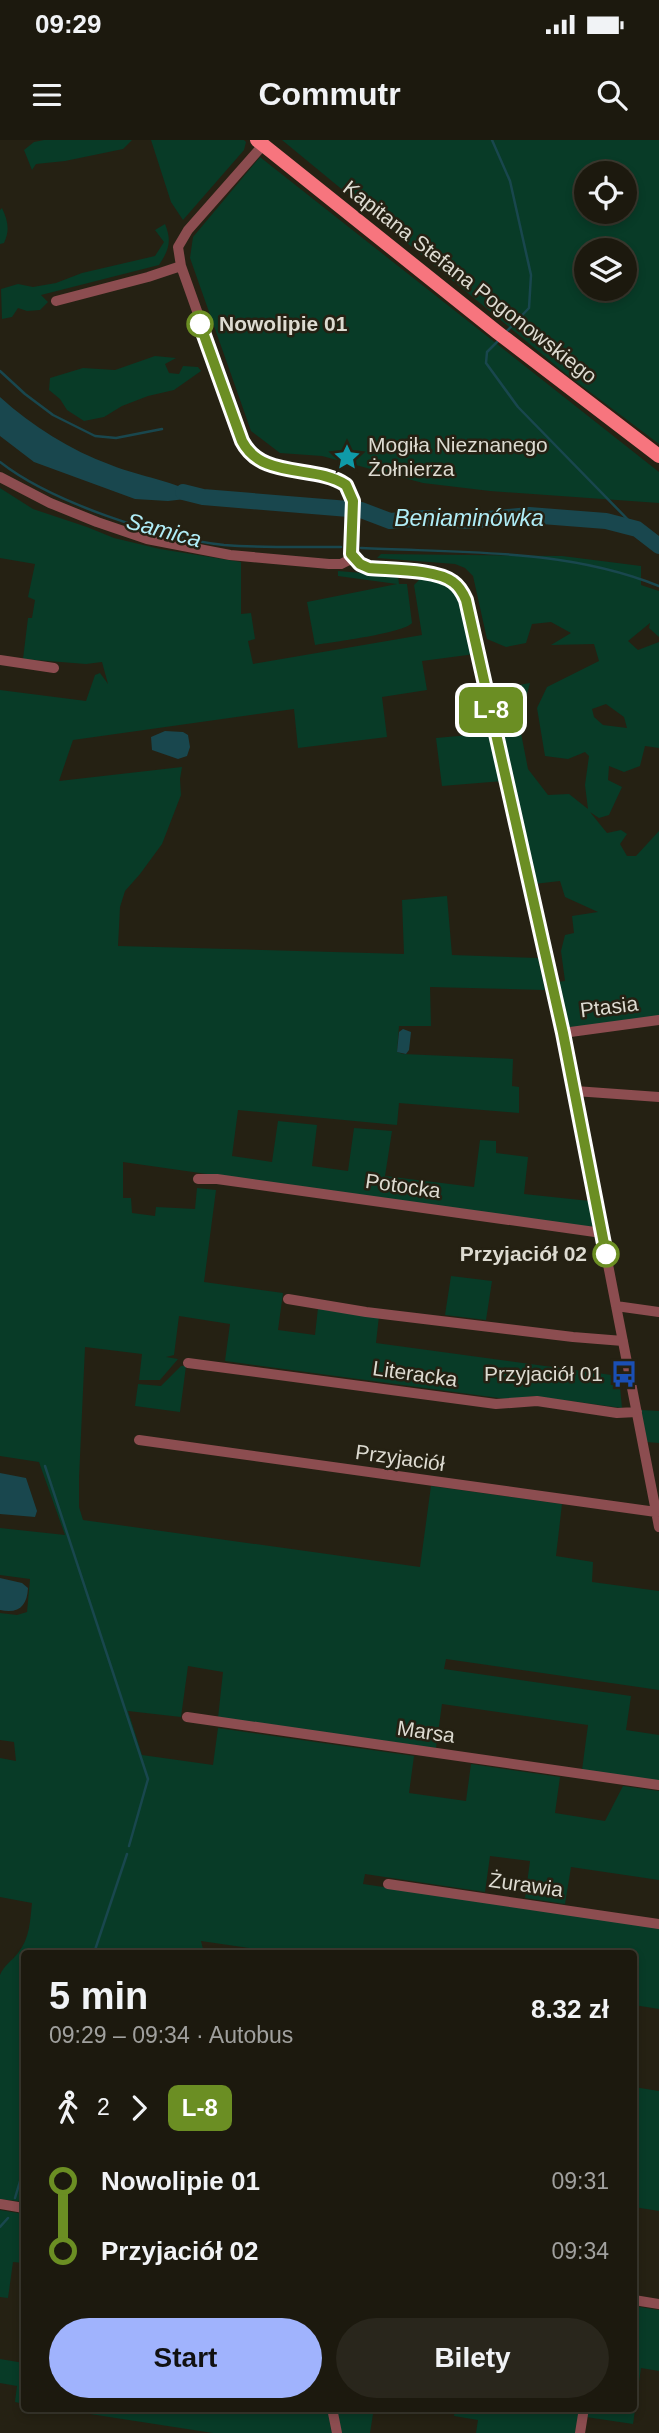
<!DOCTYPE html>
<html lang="pl">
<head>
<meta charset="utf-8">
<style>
	:root { --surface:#1c190e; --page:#29261c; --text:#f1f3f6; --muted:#a0a09e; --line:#3a382e; --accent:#a0b3fd }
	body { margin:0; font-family:Arial,sans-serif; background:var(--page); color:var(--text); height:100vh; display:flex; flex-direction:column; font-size:26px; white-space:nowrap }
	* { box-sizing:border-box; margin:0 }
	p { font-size:23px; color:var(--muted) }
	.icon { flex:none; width:38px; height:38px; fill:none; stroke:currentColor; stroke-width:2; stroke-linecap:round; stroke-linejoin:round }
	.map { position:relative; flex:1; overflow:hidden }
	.side { position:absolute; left:21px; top:1810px; width:616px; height:462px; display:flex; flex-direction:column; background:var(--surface); border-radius:7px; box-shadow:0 4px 10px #0003,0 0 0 2px var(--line) }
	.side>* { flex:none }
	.badge { padding:0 14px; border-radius:10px; font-size:24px; line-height:46px }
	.fabs { position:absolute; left:574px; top:21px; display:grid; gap:14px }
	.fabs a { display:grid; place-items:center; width:63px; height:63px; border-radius:50%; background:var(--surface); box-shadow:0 4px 10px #0003,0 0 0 2px var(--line); font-size:35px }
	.map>.badge { position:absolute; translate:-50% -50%; box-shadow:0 0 0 4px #fff }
	.legs { display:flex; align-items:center; gap:10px; height:77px; padding:0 28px; font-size:23px }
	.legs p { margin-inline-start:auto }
	.head { display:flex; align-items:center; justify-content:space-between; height:119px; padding:0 28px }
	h1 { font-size:38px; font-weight:700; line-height:52px }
	.cta { display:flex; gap:14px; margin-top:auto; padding:14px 28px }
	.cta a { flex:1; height:80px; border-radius:42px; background:var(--accent); color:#111; font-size:28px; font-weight:700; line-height:80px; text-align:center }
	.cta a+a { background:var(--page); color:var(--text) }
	ul { padding:0 28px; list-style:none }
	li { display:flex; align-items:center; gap:24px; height:70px; font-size:26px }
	li i { display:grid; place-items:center; width:10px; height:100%; margin:0 9px; background:currentColor }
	li i::after { content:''; width:18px; height:18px; margin:-9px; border:5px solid; border-radius:50%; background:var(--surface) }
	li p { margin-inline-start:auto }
	li:first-child i { background:linear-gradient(#0000 50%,currentColor 0) }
	li:last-child i { background:linear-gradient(currentColor 50%,#0000 0) }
	.status { display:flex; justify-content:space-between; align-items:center; height:49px; padding:0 35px; background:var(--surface); direction:ltr }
	.status svg { height:19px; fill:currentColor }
	header { display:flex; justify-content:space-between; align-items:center; height:91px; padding:0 28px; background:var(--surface); font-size:32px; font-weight:700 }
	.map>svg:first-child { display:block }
	.green { fill:#083b27; fill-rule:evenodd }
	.water { fill:#19474e }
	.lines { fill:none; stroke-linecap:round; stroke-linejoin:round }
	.stream { stroke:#19474e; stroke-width:2.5 }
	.river { stroke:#19474e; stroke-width:16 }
	.minor { stroke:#8c4d50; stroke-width:10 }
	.major { stroke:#f7757e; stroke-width:14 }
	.line-1-casing { stroke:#fff; stroke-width:16 }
	.line-1 { stroke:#6b8e23; stroke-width:10 }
	.stop-1-dot { fill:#fff; stroke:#6b8e23; stroke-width:3.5 }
	.labels { text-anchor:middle; stroke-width:5; stroke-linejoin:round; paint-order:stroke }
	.street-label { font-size:21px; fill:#dddbd1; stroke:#252113 }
	.stop-label { font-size:21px; font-weight:bold; fill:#dddbd1; stroke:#252113; text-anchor:start }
	.poi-label { font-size:21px; fill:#dddbd1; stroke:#252113; text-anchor:start }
	.water-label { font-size:23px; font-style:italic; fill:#b0edf7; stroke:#252113 }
</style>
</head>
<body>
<div class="status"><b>09:29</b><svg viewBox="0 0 49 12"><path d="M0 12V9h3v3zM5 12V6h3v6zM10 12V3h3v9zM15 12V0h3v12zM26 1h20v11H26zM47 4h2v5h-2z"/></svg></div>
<header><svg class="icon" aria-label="menu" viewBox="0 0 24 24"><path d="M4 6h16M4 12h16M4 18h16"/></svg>Commutr<svg class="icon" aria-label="search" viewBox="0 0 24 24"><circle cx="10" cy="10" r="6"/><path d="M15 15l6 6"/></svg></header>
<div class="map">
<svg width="659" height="2293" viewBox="0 0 659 2293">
	<rect width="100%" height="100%" fill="#252113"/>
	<path class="green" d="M44,0H132L123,9L65,21L36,24L32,30L24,10L34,2Z
		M151,0H244L246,2L244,10L183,80L171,62Z
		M282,0H659V304L566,234ZM625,33V72H586V33ZM625,110V149H586V110Z
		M260,17L659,332V363L490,351L423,343L322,316L280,313L251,291L190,118L193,97Z
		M2,68C8,81 10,90 4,103L0,104V70Z
		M165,84C172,101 169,110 159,125L41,155L48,162L40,170L27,171L18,168L12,177L2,179L1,149L18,144L33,147L56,143L82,133L155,116L164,102L155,90Z
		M155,216L176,218L165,224L169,233L179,234L183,226L198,227L201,231L174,250L148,256L122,266L104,277L84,281L67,270L60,259L49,250L50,238L83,228L115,230Z
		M0,348L33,369L87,387L114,398L160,409L241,422V474L251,473L255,499L248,501L253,524L422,495L414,445L421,438C427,439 438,438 444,441C468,453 470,491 475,514L422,521L427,550L382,557L387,597L298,608L294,569L73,600L59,641L182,627L180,639L181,655L162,704L140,734L125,751L120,767L118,806L404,814L402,760L447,756L452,815L538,818L545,850L430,847L431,886H399L397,912L403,914L513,919L512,946L519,947V973L399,963L397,985L238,970L232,1016L272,1022L278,981L317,985L312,1026L348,1031L354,988L392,991L385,1036L474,1047L480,1000L496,1001V1013L528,1017L524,1054L590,1061L595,1076V1086L582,1088L123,1022V1058H131L132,1073L155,1076L156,1067L195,1069L197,1048L216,1050L204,1142L283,1153L278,1190L315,1195L318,1168L379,1176L376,1203L619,1236L622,1268L533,1256L513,1260L225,1221L230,1184L179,1176L174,1215L166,1217L178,1219L160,1240H139L142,1214L85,1207L79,1338V1367L83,1380L420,1427L431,1346L562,1364L556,1416L593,1422L592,1442L659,1451V1550L446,1519L444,1529L631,1556L626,1590L659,1595V1641L582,1630L588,1585L442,1564L436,1608L218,1578L223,1532L188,1526L181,1577L128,1571L142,1615L213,1625L218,1588L414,1616L409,1653L466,1661L471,1624L560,1637L555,1673L605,1681L623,1646L659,1651V1740L571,1727L565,1764L525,1758L530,1721L490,1716L485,1752L365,1734L363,1744L659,1788V1869L634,1865V1813H283L201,1801L204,1813H24V2062L0,2059V1835C4,1825 12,1821 18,1813C30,1798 30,1781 32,1763L0,1757V1618L16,1621L14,1602L0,1600V1473L17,1475L27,1472L30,1439L0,1435V1388L65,1395L39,1322L0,1316V550L86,561L95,535L100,533L108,544L102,522L86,524L23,519L28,478H32L35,460L28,457L35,424L0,418Z
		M381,414L562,416L641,426V445L659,451V497L649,488L650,483L628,501L638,510L659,502V608L645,606L640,626L624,632L609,626L608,640L622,647L609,675L599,678L590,672L607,693L621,690L627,694L620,704L627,716H636L659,691V876L572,888L567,885L558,842L565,841L561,811L565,795L574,793L572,776L598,772L565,757L560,741L534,744L498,567L496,549L530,543L519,583L528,629L548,655L569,654L588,669L585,645L589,616L585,612L568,619L545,616L537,568L547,547L599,521L594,504L551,505L571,493L551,482L532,484L526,503L506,507L487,499L473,436L465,428L455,424L377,418ZM606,564L624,577L627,588L603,585L594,577L592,569Z
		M338,431L398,436L399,444H407L412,483C404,493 333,502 315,505L307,462L397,444L338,436Z
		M492,593L503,641L442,646L436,598Z
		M451,1136L492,1141L486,1180L445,1175Z
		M181,1226H186L180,1272L135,1266L138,1244L161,1246Z
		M641,1270L659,1271V1303L646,1302Z
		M634,1947L659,1951V2071L634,2067Z
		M0,2070L24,2074V2123L13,2122L8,2158L0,2157Z
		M634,2166L659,2170V2231L641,2228L633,2284L586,2277L588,2268H634Z
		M0,2219L24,2223V2264L15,2262L17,2246L0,2243Z
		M51,2268H331L335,2293H213Z
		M335,2268H374L370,2293H341Z
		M455,2268H581L576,2293H476L478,2280L454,2276Z"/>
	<path class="water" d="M0,257C32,286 70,310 111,325C141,337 175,341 203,357L168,361L135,359L34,322L0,296Z
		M165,591L183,592L188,595L190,607L187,616L178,619L152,610L151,597Z
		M403,889L411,892L409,910L406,914L397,912L399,892Z
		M0,1333L26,1338L37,1371L35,1377L0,1374Z
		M0,1438L22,1443L28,1448C27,1466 19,1474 0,1470Z"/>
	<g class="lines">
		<path class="stream" d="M492,0L510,41L531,135L529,168L507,191
			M500,199L487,212L486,223L518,267L637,389
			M0,231L25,254L53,275L95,296L116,298L162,289
			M0,322C51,362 159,398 224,405C262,408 302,407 341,407
			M361,408C461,413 565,408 659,446
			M45,1326L148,1639L129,1706
			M94,1813L127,1714
			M15,2058L24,2028
			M0,2087L8,2078"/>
		<path class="river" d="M183,352L203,357L361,370L390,381L425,378L468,381L529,375L606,381L637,389L659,406"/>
		<path class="minor" d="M263,5L188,90L178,107L181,126L246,309C268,338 318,326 346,345L353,361V418
			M56,161L148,137L181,126
			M0,337L50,363L97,382L147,399L230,415L329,424H341L353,418
			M353,418C386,447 442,414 466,460L563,893L659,1387
			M0,520L54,528
			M563,893L659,880
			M575,951L659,957
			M198,1039H217L602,1093
			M288,1159L366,1172L573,1197L623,1201
			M616,1166L659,1172
			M188,1223L496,1264L537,1261L617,1273L637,1272
			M139,1300L656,1372
			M187,1577L659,1645
			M388,1744L659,1784
			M0,2064L24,2068
			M634,2160L659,2164
			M332,2268L337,2293
			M580,2293L584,2268"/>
		<path class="major" d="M257,0L497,192L659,316"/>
	</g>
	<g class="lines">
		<defs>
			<path id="line-1" d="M200,184L242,301C262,340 315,324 346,345L353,361L351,414L360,424L369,428C391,430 436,429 453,442C460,447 463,453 466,460L563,893L606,1114"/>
		</defs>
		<use href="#line-1" class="line-1-casing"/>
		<use href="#line-1" class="line-1"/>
	</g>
	<defs>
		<symbol id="sight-bare" viewBox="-9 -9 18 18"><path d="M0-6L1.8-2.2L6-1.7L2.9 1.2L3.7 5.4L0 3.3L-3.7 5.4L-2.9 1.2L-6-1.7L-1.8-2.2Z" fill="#0f9aa8" stroke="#252113" stroke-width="2.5" paint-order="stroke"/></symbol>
		<symbol id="bus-bare" viewBox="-9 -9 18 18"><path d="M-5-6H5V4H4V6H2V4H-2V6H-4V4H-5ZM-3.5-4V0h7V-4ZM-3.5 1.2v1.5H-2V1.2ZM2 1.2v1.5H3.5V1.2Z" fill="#1a4fb4" stroke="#252113" stroke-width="2.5" paint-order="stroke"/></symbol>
	</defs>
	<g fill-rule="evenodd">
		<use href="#sight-bare" x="328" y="298" width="38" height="38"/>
		<use href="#bus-bare" x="605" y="1215" width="38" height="38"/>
	</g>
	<g class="stop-1-dot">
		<circle cx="200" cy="184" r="12"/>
		<circle cx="606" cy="1114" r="12"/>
	</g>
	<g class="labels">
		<g class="street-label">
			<text transform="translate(470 142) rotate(38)" y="7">Kapitana Stefana Pogonowskiego</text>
			<text transform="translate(609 867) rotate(-7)" y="7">Ptasia</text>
			<text transform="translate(403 1046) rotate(8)" y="7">Potocka</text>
			<text transform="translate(415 1234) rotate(8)" y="7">Literacka</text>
			<text transform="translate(400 1318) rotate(8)" y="7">Przyjaciół</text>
			<text transform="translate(426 1592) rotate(8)" y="7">Marsa</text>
			<text transform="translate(526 1745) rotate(8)" y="7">Żurawia</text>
		</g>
		<g class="stop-label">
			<text x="219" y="191">Nowolipie 01</text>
			<text x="587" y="1121" text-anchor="end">Przyjaciół 02</text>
		</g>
		<g class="poi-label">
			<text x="368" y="312">Mogiła Nieznanego<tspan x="368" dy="24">Żołnierza</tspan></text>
			<text x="603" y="1241" text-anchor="end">Przyjaciół 01</text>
		</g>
		<g class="water-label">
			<text x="469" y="386">Beniaminówka</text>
			<text transform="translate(164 390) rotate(15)" y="8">Samica</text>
		</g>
	</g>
</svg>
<div class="fabs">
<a><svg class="icon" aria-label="locate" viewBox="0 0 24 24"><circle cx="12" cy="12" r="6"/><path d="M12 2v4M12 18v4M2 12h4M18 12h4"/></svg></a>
<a><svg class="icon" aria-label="layers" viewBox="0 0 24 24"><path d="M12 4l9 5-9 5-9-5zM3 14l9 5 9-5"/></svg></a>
</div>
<b class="badge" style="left:491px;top:570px;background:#6b8e23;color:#fff">L-8</b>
<section class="side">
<div class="head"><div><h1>5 min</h1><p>09:29 – 09:34 · Autobus</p></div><b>8.32 zł</b></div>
<div class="legs"><svg class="icon" aria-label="walk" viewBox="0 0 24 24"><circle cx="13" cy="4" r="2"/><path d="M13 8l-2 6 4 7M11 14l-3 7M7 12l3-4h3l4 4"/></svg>2<svg class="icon" aria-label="forward" viewBox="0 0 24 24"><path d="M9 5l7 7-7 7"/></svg><b class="badge" style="background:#6b8e23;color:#fff">L-8</b></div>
<ul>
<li><i style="color:#6b8e23"></i><b>Nowolipie 01</b><p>09:31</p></li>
<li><i style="color:#6b8e23"></i><b>Przyjaciół 02</b><p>09:34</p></li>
</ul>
<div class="cta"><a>Start</a><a>Bilety</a></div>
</section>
</div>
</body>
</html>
